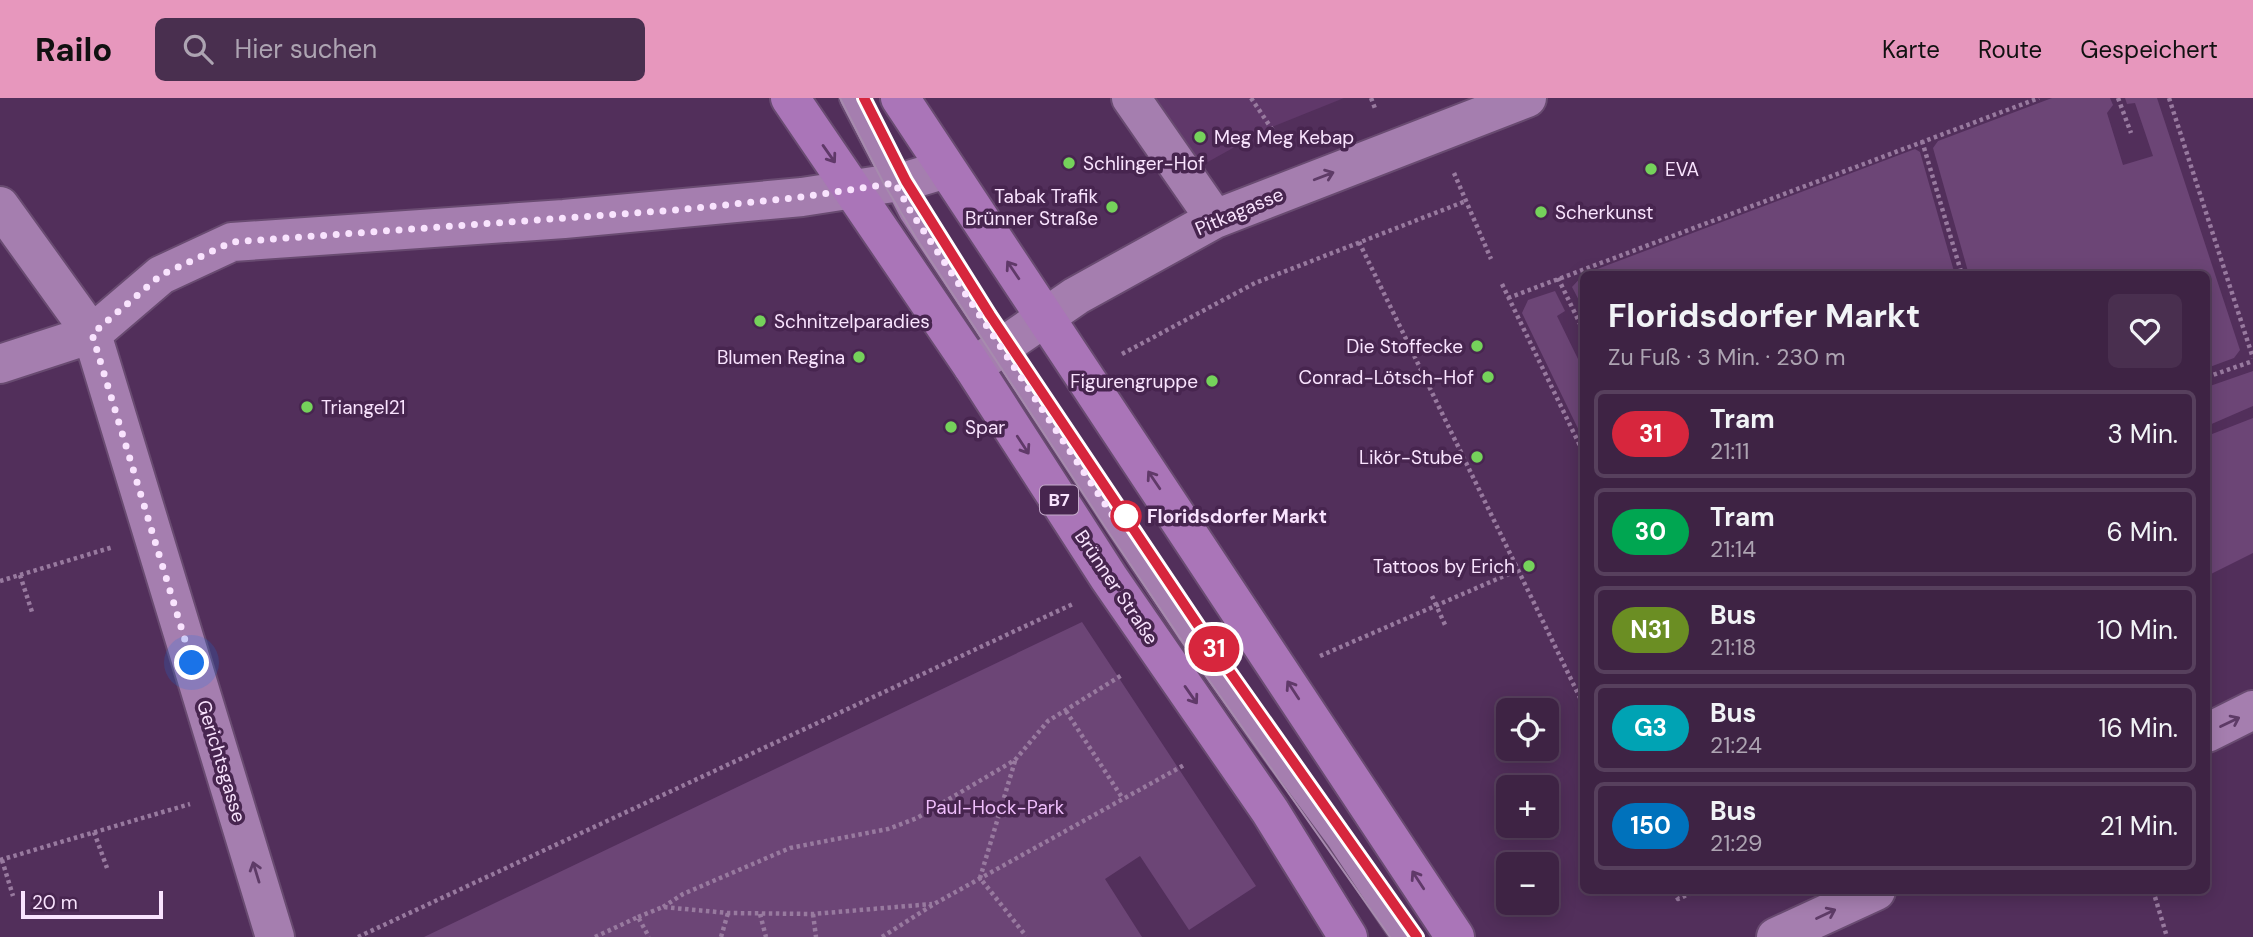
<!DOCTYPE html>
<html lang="de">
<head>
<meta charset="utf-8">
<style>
	:root { --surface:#3e2344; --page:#492f4f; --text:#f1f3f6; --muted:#ada4b2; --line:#57405d; --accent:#e797bd }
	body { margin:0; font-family:"DM Sans",sans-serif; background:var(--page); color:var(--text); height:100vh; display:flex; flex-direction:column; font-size:26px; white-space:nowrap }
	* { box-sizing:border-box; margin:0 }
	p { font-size:23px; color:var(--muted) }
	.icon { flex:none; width:38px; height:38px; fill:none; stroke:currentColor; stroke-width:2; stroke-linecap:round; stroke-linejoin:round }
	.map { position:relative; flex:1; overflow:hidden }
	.drawer { position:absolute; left:1580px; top:173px; width:630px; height:623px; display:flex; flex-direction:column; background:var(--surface); border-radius:10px; box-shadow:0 4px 18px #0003,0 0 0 2px var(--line) }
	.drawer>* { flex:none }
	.badge { padding:0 14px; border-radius:23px; font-size:24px; line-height:46px }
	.fabs { position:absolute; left:1496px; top:600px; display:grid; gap:14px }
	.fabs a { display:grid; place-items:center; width:63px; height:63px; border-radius:10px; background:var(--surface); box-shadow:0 4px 18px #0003,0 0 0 2px var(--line); font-size:35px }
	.scale { position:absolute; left:21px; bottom:18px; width:142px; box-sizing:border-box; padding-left:7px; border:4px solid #f9e3fe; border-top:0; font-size:19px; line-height:24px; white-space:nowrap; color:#f9e3fe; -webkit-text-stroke:5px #47254f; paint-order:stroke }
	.you { position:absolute; width:35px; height:35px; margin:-18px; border:5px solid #fff; border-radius:50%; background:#1a73e8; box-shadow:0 0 0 10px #1a73e833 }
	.map>.badge { position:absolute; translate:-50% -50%; box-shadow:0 0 0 4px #fff }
	.round { display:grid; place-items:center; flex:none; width:74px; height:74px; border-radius:10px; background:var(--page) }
	.summary { display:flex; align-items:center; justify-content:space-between; height:119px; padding:0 28px }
	h1 { font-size:33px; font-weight:700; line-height:52px }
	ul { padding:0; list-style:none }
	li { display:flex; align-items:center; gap:21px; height:88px; margin:0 14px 10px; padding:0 14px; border:4px solid var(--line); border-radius:10px }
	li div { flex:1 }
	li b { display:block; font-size:26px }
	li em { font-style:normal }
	li .badge { min-width:77px; font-weight:700; text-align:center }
	header { display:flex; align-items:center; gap:42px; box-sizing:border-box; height:98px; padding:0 35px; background:var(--accent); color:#111 }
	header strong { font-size:33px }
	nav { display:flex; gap:38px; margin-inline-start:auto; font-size:24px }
	.search { width:490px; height:63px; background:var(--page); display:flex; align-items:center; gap:18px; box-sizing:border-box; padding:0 24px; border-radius:10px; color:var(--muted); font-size:26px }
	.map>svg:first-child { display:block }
	.built { fill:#60386a }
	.green { fill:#6c4576 }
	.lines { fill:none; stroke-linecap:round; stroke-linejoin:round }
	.service-casing { stroke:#694b71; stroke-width:28 }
	.minor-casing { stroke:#694b71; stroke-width:42 }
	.primary-casing { stroke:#694b71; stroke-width:42 }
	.path { stroke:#987a9f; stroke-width:4.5; stroke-dasharray:3.5 3.5; stroke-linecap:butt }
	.service { stroke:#a57eaf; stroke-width:24 }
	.minor { stroke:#a57eaf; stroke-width:38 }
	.primary { stroke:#aa75b8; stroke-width:38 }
	.tram { stroke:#a78bae; stroke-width:2 }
	.oneway { stroke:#603969 }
	.oneway2 { stroke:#5e3b67 }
	.line-casing { stroke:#fff; stroke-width:16 }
	.line { stroke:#d7263d; stroke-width:10 }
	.walk { stroke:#f9e3fe; stroke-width:7; stroke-dasharray:0 12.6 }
	.poi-dot { fill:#75d25b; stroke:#47254f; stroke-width:2.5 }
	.stop-dot { fill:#fff; stroke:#d7263d; stroke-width:3.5 }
	.labels { text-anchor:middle; stroke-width:7; stroke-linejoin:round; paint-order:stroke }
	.shield { fill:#47254f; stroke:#c4aaca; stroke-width:2 }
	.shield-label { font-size:18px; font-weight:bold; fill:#f9e3fe }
	.poi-label { font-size:19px; fill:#f9e3fe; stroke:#47254f; text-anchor:start }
	.street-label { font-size:19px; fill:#f9e3fe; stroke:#47254f }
	.stop-label { font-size:19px; font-weight:bold; fill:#f9e3fe; stroke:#47254f; text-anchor:start }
	.park-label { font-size:19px; fill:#f0bffc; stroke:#47254f }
</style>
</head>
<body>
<header>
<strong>Railo</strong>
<div class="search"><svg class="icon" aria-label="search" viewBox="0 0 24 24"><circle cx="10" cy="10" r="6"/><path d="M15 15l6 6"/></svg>Hier suchen</div>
<nav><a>Karte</a><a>Route</a><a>Gespeichert</a></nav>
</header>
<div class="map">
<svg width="2253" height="839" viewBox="0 0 2253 839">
	<rect width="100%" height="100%" fill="#522f5b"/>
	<path class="built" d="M1150,0H1344L1267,31L1197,70Z"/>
	<path class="green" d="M2052,0H2110L2113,7L2107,15L2123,67L2153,58L2135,5L2127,6L2125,0H2157L2240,252L2234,260L2207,270V177H1969L1933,50L1938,43Z
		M1915,51L1920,54L1955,177H1584V212L1572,189L1584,176Z
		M1555,193L1565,213L1557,218L1578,261L1584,259V343L1522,215L1528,202Z
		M2253,273V308L2207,328V289Z
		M2253,320V455L2207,478V446L2211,444L2207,432V338Z
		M1082,524L1256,788L1189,832L1140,758L1105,781L1142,839H424Z"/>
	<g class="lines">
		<defs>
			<path id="service" d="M852,0L911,114L961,189L1188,533L1245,614L1340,743L1404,839"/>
			<path id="minor" d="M1131,0L1215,121
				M0,108L92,236L275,839
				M0,266L92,236L161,177L232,144L564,121L802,99L906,83L946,71
				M973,269L1076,198L1215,121L1527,0
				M2207,635L2253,612
				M1776,839L1876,793"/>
			<path id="primary" d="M790,0L973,269L1109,480L1270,713L1348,839
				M900,0L1455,839"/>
		</defs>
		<use href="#service" class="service-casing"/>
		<use href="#minor" class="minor-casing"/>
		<use href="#primary" class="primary-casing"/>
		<path class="path" d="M1251,0L1284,49
			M1371,0L1376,13
			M2118,0L2131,35
			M2169,0L2253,260
			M1922,43L1962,177
			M1454,75L1491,161
			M1359,144L1584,608
			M1558,180L1584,234
			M1502,186L1584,356
			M1508,200L2039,0
			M1122,256L1255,185L1466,103
			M2207,279L2253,263
			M20,477L32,514
			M0,483L113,449
			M1432,498L1446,529
			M1320,558L1518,472
			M1066,613L1123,701
			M1015,663L980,780L1026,838
			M94,734L107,770
			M0,762L190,706
			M2,762L13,798
			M1674,793L1678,801L1696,793
			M2155,799L2167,839
			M663,809L683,796L790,750L888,731L917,720L1015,662L1048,623L1122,577
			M760,816L766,839
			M813,816L816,839
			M638,819L663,809L728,815L813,816L932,806
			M358,839L1075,505
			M595,839L638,819L649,839
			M721,839L728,815
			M882,839L934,806L1186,666"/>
		<use href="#service" class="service"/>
		<use href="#minor" class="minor"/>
		<use href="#primary" class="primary"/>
		<path class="tram" d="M840,0L884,86L916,140L1107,432L1201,571L1390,839
			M864,0L906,83L990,217L1218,557L1417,839"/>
	</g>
	<defs><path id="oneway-shaft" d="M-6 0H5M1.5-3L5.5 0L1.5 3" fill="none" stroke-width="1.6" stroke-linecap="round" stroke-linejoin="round" transform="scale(1.75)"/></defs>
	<g class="oneway">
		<use href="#oneway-shaft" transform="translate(829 56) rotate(55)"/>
		<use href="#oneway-shaft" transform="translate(1013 172) rotate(-124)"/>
		<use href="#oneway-shaft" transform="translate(1023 347) rotate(57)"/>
		<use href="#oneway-shaft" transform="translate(1154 382) rotate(-124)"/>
		<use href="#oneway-shaft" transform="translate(1293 592) rotate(-123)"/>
		<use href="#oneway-shaft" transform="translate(1191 597) rotate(55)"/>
		<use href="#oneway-shaft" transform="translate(1418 782) rotate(-123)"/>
	</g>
	<g class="oneway2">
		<use href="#oneway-shaft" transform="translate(1324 78) rotate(-21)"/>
		<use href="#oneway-shaft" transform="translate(2230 624) rotate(-26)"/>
		<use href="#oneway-shaft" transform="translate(256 774) rotate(-107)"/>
		<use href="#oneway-shaft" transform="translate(1826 816) rotate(-25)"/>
	</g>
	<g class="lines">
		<defs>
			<path id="line" d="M864,0L906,83L990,217L1218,557L1417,839"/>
		</defs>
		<use href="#line" class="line-casing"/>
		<use href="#line" class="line"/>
		<path class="walk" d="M192,565L92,236L161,177L232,144L676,112L802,99L895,85L911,114L1117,424L1126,418"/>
	</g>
	<g class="poi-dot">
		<circle cx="1200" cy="39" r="7"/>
		<circle cx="1069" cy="65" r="7"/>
		<circle cx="1651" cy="71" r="7"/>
		<circle cx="1112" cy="109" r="7"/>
		<circle cx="1541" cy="114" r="7"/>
		<circle cx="760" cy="223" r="7"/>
		<circle cx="1477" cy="248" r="7"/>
		<circle cx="859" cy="259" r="7"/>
		<circle cx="1488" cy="279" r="7"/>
		<circle cx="1212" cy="283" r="7"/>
		<circle cx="307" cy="309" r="7"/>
		<circle cx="951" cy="329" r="7"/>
		<circle cx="1477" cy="359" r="7"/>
		<circle cx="1529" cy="468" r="7"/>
	</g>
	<circle class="stop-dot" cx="1126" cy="418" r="14"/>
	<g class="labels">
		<rect class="shield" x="1040" y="387.5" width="38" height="29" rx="5"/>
		<g class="shield-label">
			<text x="1059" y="408">B7</text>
		</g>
		<g class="poi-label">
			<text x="1214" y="46">Meg Meg Kebap</text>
			<text x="1083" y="72">Schlinger-Hof</text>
			<text x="1665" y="78">EVA</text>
			<text x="1098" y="105" text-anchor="end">Tabak Trafik<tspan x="1098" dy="22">Brünner Straße</tspan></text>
			<text x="1555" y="121">Scherkunst</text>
			<text x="774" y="230">Schnitzelparadies</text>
			<text x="1463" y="255" text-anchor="end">Die Stoffecke</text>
			<text x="845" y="266" text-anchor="end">Blumen Regina</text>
			<text x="1474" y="286" text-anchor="end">Conrad-Lötsch-Hof</text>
			<text x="1198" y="290" text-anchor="end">Figurengruppe</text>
			<text x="321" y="316">Triangel21</text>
			<text x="965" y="336">Spar</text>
			<text x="1463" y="366" text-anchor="end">Likör-Stube</text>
			<text x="1515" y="475" text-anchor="end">Tattoos by Erich</text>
		</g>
		<g class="street-label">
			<text transform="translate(1239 113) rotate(-23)" y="7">Pitkagasse</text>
			<text transform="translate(1117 489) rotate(56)" y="7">Brünner Straße</text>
			<text transform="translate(222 663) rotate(73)" y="7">Gerichtsgasse</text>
		</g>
		<g class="stop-label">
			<text x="1147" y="425">Floridsdorfer Markt</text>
		</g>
		<g class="park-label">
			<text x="995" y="716">Paul-Hock-Park</text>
		</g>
	</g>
</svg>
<div class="fabs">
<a><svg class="icon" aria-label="locate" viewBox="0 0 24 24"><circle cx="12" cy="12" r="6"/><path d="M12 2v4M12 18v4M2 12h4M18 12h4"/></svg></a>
<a>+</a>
<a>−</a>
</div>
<div class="scale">20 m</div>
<div class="you" style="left:192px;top:565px"></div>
<b class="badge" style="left:1214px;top:551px;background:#d7263d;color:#fff">31</b>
<section class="drawer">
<div class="summary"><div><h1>Floridsdorfer Markt</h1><p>Zu Fuß · 3 Min. · 230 m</p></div><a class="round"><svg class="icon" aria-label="heart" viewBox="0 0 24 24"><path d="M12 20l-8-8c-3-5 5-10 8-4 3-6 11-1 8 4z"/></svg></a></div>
<ul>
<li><span class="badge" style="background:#d7263d;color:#fff">31</span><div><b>Tram</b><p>21:11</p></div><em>3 Min.</em></li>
<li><span class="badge" style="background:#00a651;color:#fff">30</span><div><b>Tram</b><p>21:14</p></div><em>6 Min.</em></li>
<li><span class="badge" style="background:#6b8e23;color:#fff">N31</span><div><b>Bus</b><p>21:18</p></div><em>10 Min.</em></li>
<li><span class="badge" style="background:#00a3b4;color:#fff">G3</span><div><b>Bus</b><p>21:24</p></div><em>16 Min.</em></li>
<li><span class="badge" style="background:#0072bc;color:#fff">150</span><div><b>Bus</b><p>21:29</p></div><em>21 Min.</em></li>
</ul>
</section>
</div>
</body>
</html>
